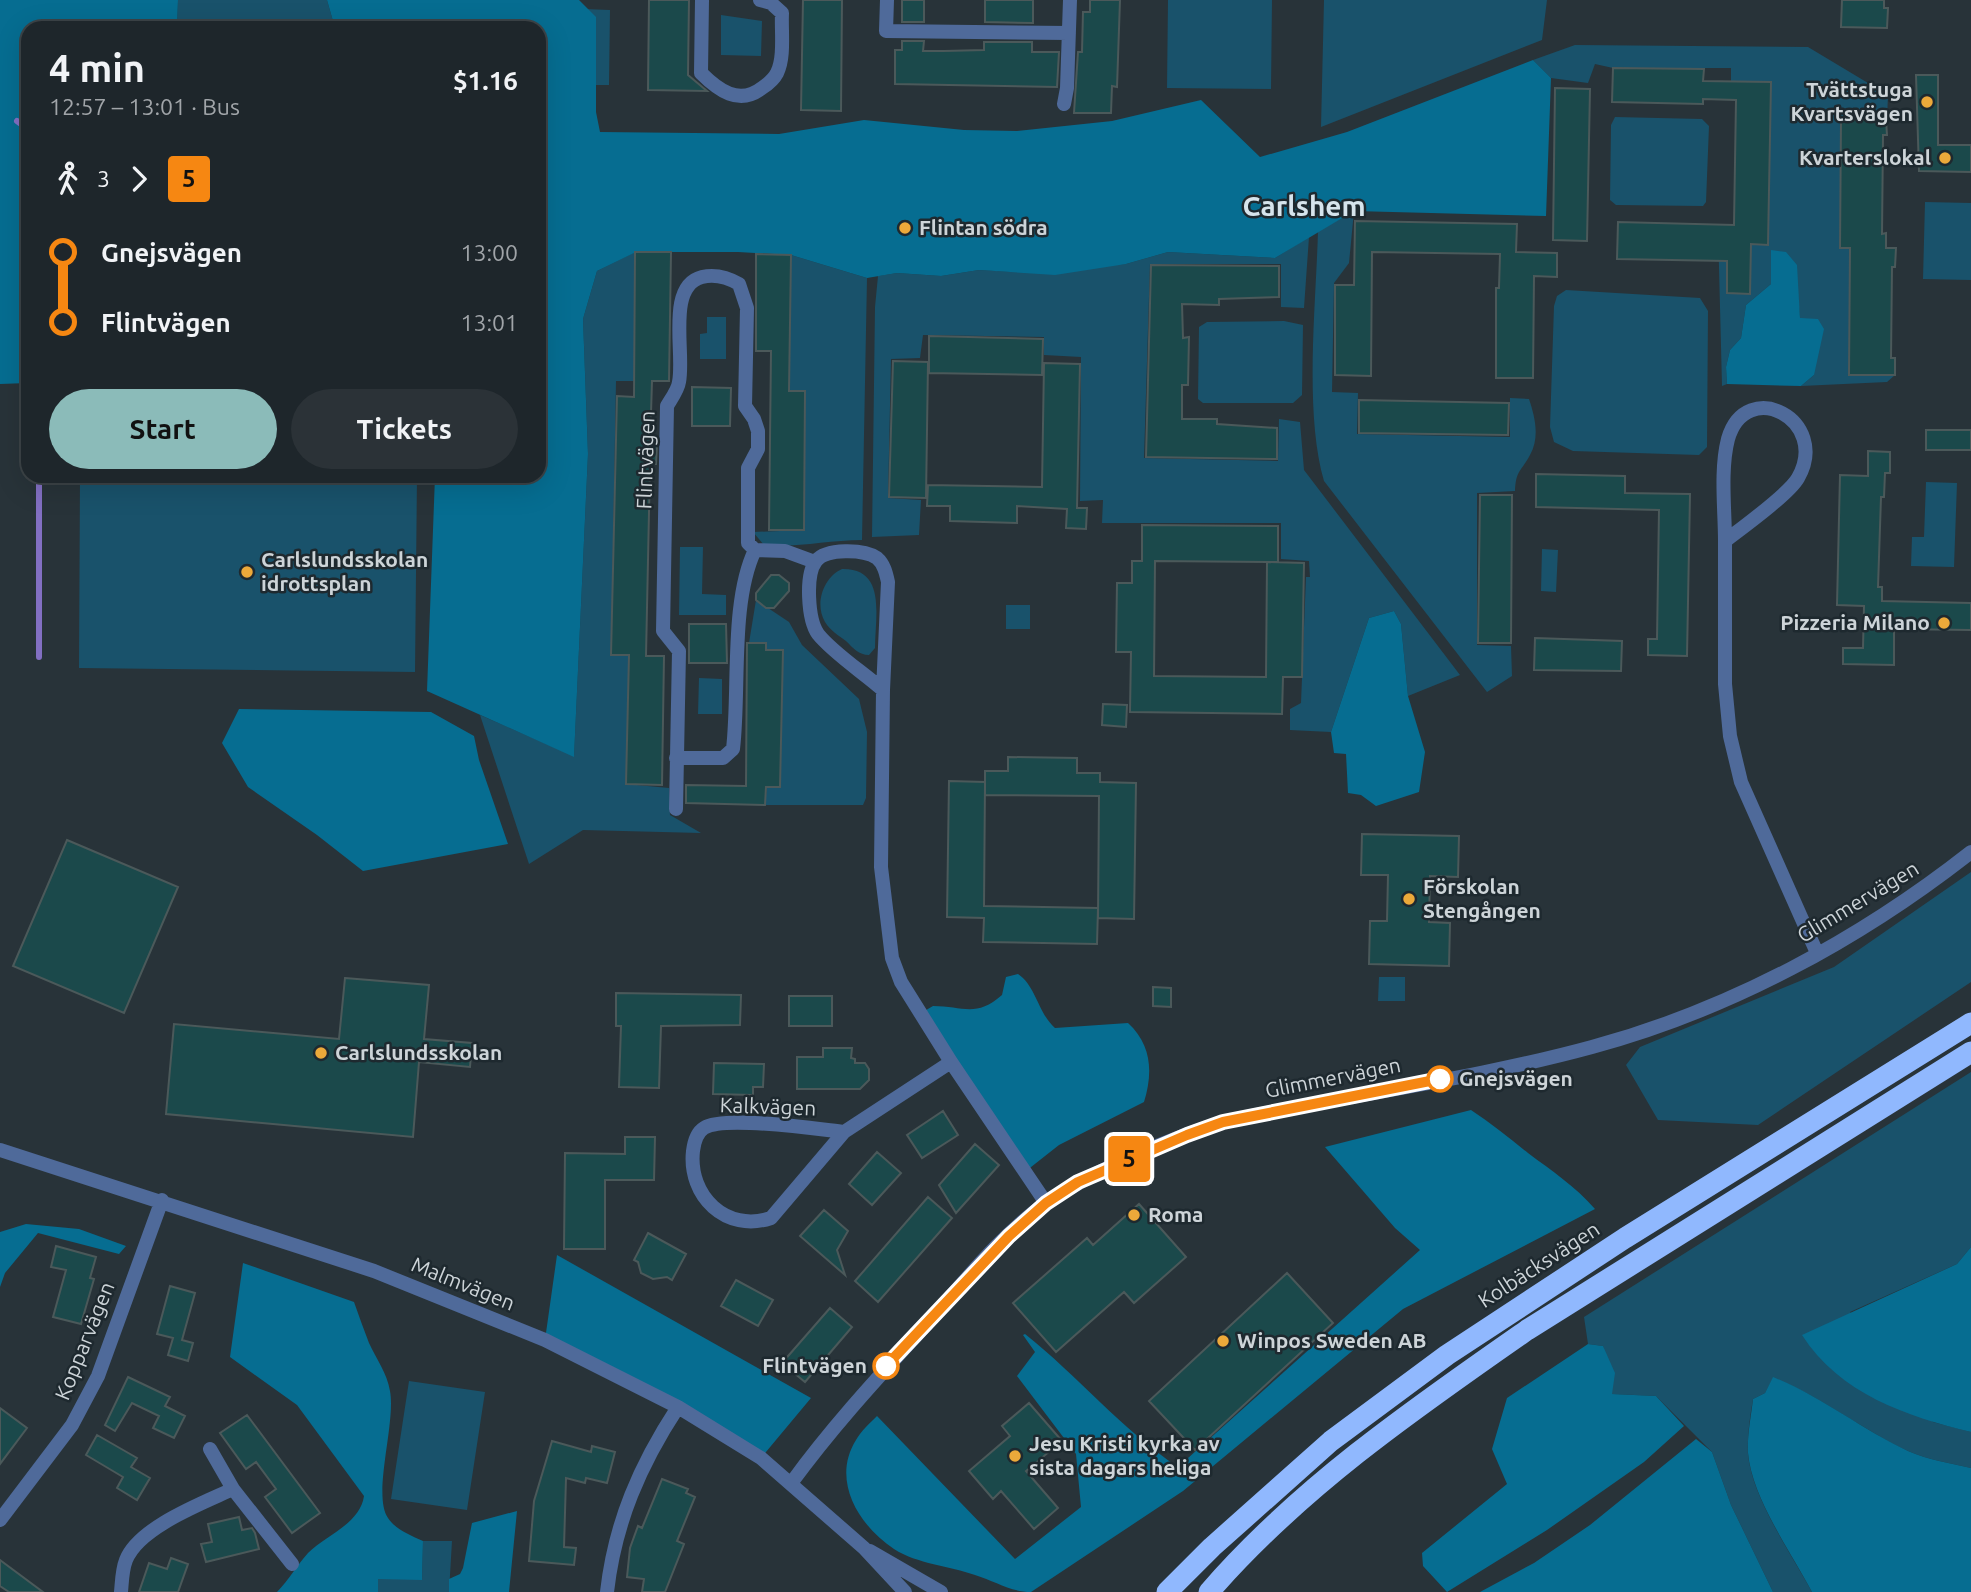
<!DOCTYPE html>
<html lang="en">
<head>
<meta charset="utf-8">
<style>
	:root { --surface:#1e262b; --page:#2b3237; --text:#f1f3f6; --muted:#a1a5a9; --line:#3c4347; --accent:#8bbbb9 }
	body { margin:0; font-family:Ubuntu,sans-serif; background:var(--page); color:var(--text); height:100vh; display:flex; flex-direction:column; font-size:26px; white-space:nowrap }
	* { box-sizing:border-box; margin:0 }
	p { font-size:23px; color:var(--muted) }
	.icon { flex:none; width:38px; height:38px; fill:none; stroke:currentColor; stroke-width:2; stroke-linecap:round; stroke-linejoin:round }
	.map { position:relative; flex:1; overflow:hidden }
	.panel { position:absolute; left:21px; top:21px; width:525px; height:462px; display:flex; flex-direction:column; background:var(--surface); border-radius:21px; box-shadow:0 7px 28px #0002,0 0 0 2px var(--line) }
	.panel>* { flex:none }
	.badge { padding:0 14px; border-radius:5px; font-size:24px; line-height:46px }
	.map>.badge { position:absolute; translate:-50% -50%; box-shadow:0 0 0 4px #fff }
	.legs { display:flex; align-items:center; gap:10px; height:77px; padding:0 28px; font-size:23px }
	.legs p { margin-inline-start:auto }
	.head { display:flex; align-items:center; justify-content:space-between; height:119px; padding:0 28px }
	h1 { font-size:38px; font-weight:700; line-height:52px }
	.primary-button { display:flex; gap:14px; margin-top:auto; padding:14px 28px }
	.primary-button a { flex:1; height:80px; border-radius:42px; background:var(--accent); color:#111; font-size:28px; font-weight:700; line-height:80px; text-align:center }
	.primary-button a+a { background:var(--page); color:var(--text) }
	ul { padding:0 28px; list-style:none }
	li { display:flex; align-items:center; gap:24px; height:70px; font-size:26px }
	li i { display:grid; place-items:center; width:10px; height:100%; margin:0 9px; background:currentColor }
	li i::after { content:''; width:18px; height:18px; margin:-9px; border:5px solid; border-radius:50%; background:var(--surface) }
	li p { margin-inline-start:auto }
	li:first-child i { background:linear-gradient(#0000 50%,currentColor 0) }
	li:last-child i { background:linear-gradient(currentColor 50%,#0000 0) }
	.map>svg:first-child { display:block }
	.green { fill:#19526b }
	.forest { fill:#066d91 }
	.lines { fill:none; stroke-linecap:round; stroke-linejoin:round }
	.stream { stroke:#826fc2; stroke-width:6 }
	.building { fill:#1b494b; stroke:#4b595a; stroke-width:2; fill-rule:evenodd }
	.street { stroke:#4f6a9a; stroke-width:14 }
	.highway { stroke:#90b8fe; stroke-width:21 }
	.line-1-casing { stroke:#fff; stroke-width:16 }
	.line-1 { stroke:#f68712; stroke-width:10 }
	.poi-dot { fill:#eca93a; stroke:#1e292f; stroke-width:2.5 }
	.stop-1-dot { fill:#fff; stroke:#f68712; stroke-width:3.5 }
	.labels { text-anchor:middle; stroke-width:5; stroke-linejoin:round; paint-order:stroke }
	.poi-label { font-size:21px; font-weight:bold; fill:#cdd4d8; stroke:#1e292f; text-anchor:start }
	.street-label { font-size:21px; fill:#cdd4d8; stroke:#1e292f }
	.stop-label { font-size:21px; font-weight:bold; fill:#cdd4d8; stroke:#1e292f; text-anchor:start }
	.district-label { font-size:28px; font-weight:bold; fill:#d6e4ec; stroke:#1e292f }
</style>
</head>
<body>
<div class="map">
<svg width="1971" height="1592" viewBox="0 0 1971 1592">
	<rect width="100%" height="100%" fill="#283339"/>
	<path class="green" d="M178,0H327L335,28H177Z
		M1168,0H1272L1271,89L1167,88Z
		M1324,0H1547L1542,40L1321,127Z
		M583,9L610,10L609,85H582Z
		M721,15L762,21L761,56L721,55Z
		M1575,45L1808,47L1888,95L1887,120H1841L1840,247L1850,248L1849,375H1895L1887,382L1801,386L1814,375L1800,318L1798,296L1771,250V284L1746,305L1741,338L1730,350L1726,367L1727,384L1722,386L1718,228L1728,244H1768L1771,83L1731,82V68H1613L1595,64L1588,83L1551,78L1533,60Z
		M1615,117L1702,119L1709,126L1706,202L1703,206L1616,205L1610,200L1611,125Z
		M1925,202L1971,203V280L1923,279Z
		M1354,211L1349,263L1334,283L1332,392L1358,393L1357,434L1510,437V398L1529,399C1535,417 1540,437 1530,455C1521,472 1516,470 1515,491L1477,493V645L1511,646L1512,676L1487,692L1324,481C1304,412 1316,305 1318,231Z
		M1309,237L1304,308L1281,307V264H1150L1144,458L1278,461L1279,419L1300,422L1304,470L1460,675L1408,696L1401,624L1394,611L1369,618L1331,732L1290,730V709L1301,703L1306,577H1310L1309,561L1281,559V523H1102L1103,500L1080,501L1081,357L1044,355V337L923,335L920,358L891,359L888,498L921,500L919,535L872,537L875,307L878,276L897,273L941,276L979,270L1013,272L1126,264L1168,252L1275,258Z
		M635,252L634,381H616L611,654L629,655L626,784L669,788L670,815L701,833L583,830L529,864L480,715L574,756L588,454L583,319L597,271Z
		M791,255L867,278L862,540C829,540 797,548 764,545L753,532L804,530L805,392L789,391Z
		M1566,290L1700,298L1708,311L1707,447L1699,455L1573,451L1554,442L1550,427L1554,306L1557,296Z
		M707,317H726V359H700V334L707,333Z
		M1284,321L1303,325L1302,395L1293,403H1203L1198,399L1199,327L1207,322Z
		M80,476H417L415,672L79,668Z
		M1926,482L1957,483L1954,567L1911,566L1912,537H1924Z
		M680,547H703L702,594L726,595V615H679Z
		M1542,549L1558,550L1556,592L1541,591Z
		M842,569C887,568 875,617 875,648L869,655C859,655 853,648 846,641C839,636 830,630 825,622C814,603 824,577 842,569Z
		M756,600L789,622L802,645L859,699L867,732L866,798L863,805H765L782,650H766L749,643Z
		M1006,605H1030V629H1006Z
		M699,678L722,679V714H698Z
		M1971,872V982L1758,1125L1658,1120L1626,1065L1640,1047L1834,967Z
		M1379,977H1405V1001H1378Z
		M1971,1072V1247L1957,1264L1850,1312L1933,1422L1971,1432V1468C1950,1463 1928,1460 1908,1451C1861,1429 1821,1396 1773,1378L1765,1393L1753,1399C1750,1417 1747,1436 1748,1454C1752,1498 1791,1553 1812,1592H1773L1731,1505L1712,1452L1656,1396L1612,1394L1603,1346L1588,1344L1584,1317Z
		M409,1381L485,1392L467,1510L391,1499Z
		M423,1541H452L449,1592H378V1579H422Z"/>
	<path class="forest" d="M0,0H178L177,28H28V383L0,384Z
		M327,0H579L596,17V112L600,132L779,134L864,120L964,130L1017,131L1112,121L1201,100L1260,157L1347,132L1533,60L1551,78L1546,216L1354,211L1275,258L1168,252L1126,264L1055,275L979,270L941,276L897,273L867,278L791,255L738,252H636L597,271L583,319L588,454L574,757L427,691L435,476H539V28H335Z
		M1771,250L1786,252L1797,265L1800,318L1818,319L1824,329L1814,375L1801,386L1727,384L1726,367L1730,350L1741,338L1746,305L1771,284Z
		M1394,611L1401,624L1408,696L1425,752L1419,792L1376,806L1361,795L1348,793L1346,754L1334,753L1331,732L1369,618Z
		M239,709L431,712L474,736L479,760L508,844L363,871L317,835L248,787L222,743Z
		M1018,974C1036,986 1038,1013 1055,1028L1128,1023C1152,1045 1153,1073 1144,1102L1059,1145L1026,1171L921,1013L933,1006C963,1006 976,1018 1002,995L1006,977Z
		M1471,1110C1491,1123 1509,1138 1528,1153C1552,1171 1575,1186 1595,1209L1403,1309L1183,1491L1031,1592C1010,1592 995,1581 975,1575C950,1566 917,1564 894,1549C858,1525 831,1480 856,1440C861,1431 870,1423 877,1416L1015,1559L1081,1507L1076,1454L1017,1376L1035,1352L1023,1335L1025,1334C1078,1376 1121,1429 1178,1467L1420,1250L1395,1228L1325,1147Z
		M26,1224L79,1229L126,1246L119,1254L38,1233L5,1273L0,1287V1232Z
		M1971,1247V1432C1906,1416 1840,1394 1802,1335L1957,1264Z
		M557,1255L811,1398L761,1458L545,1340Z
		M243,1263L354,1302C359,1316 364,1330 369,1343C377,1360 387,1373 390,1391C396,1424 372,1495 388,1518C396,1530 410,1535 423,1541L422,1580L378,1579V1592H277C289,1580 297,1565 308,1553C326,1535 360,1524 364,1496L297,1405L230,1357Z
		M1588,1344L1603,1346L1615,1373L1612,1394L1656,1396L1684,1426L1644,1462L1547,1530L1447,1592L1423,1566L1422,1553L1507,1484L1492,1449L1507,1398Z
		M1773,1377C1821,1396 1861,1429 1908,1451C1928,1460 1950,1463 1971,1468V1592H1812C1791,1552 1752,1498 1748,1453C1747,1435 1751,1417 1753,1399L1765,1393Z
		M1696,1439L1712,1452L1731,1505L1773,1592H1480L1534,1563L1590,1525Z
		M517,1511L509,1592H449V1579L460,1574L463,1568L472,1523Z"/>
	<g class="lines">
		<path class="stream" d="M17,121L28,129
			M39,657V476"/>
	</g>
	<path class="building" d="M649,0H689L688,75L707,91L648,90Z
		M803,0H842L841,111L801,110Z
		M902,0H924V22H902Z
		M985,0H1033V23L985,22Z
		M1090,0H1120L1117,87L1112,86L1111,113H1074L1078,52H1082L1083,12H1090Z
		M1842,0H1884V8H1888L1887,28L1841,27Z
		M902,41H924L923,51H944L984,50V42H1032V52H1059L1057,87L895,84V50H902Z
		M1613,68L1704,69L1703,81L1771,82L1768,245L1751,244L1750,294L1727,293V261L1617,259L1618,222L1734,225L1736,100L1703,99V104L1612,102Z
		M1916,75H1938V145H1971V172L1919,171Z
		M1555,88L1590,89L1587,241L1553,240Z
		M1841,119L1886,120L1887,135H1883L1882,234L1886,233V248H1896L1895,267H1892L1891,358H1895V375H1849L1850,248H1840Z
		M1355,221L1517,224L1516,252L1557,253V277L1534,276L1533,378H1496V288H1499L1500,254L1372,252L1371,376L1335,375V285H1354Z
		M635,252H671L669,381H652L650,445H657L656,464H650L646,656H664L662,785L626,784L629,655H611L617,396L634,397Z
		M756,254L791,255L789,391H805L804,530H769L771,351H756Z
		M1151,265L1279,266V297L1219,299V305L1182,304L1183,338L1189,337L1188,385H1182V419H1217V424L1277,428V459L1146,457Z
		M929,336L1043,339L1042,375L929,373Z
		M893,361L928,362L926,498L889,497Z
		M1044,363L1080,364L1077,508H1087L1086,529L1066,528L1067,509L1017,506V523L950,521V506H927L928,485L1042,487Z
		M692,387L731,388L730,426H692Z
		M1359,400L1509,403L1508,435L1359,433Z
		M1926,430H1971V450H1926Z
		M1868,451L1890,452V473H1885L1884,497H1881L1878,587H1882V601L1971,603V630L1894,629V665L1843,664V648H1863L1864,606L1837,605L1840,475L1868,476Z
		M1536,474L1625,476V493L1690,494L1687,656L1648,655V639H1657L1659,510L1536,507Z
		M1480,495H1512L1511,643H1478Z
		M1142,525L1278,526V562H1267L1304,563L1302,677H1283L1282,714L1130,712L1131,652H1116L1117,583H1132V561H1142ZM1155,561L1267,562L1266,677L1154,676Z
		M771,575H779L789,583V591L774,608H766L756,600V593Z
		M689,624H726L727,663H689Z
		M1535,638L1622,641L1621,671L1534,670Z
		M747,643H766V650H783L780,787H766L765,805L686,803V785L746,786Z
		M1103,704L1127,705L1126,727L1102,725Z
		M1008,757L1077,758V773H1100V782L1136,783L1134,919L1098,918L1099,796L985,795V771H1008Z
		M949,781L985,782L984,906L1098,908L1097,944L983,942L984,918L947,917Z
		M1362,834L1459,836L1458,877L1430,876L1429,922L1450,923L1449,966L1369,964L1370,921H1387L1388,875H1361Z
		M67,840L178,887L124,1013L13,966Z
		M345,978L429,985L424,1039L472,1043L470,1067L419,1062L413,1137L166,1114L174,1024L339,1039Z
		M1153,987L1171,988V1007L1153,1006Z
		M616,993L741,995L740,1025L661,1026L659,1088L619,1087L621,1026H616Z
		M789,996H832V1026H789Z
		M823,1048H852L851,1058L855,1059V1063H865L869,1069V1080L860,1089H797V1057H823Z
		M714,1063L764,1064L763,1087H753V1095L713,1094Z
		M943,1111L958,1135L922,1158L907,1135Z
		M625,1137H655L654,1180H605V1249H564L565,1153L625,1154Z
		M975,1144L999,1165L956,1213L939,1185Z
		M877,1152L901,1173L872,1205L849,1184Z
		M928,1197L952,1218L878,1302L855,1281Z
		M1139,1204L1186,1257L1134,1303L1124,1292L1056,1352L1013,1303L1087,1238L1093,1245Z
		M824,1210L848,1231L837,1250L845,1275L800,1236Z
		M648,1233L686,1254L672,1280L667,1277L653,1279L641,1273L638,1262L634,1260Z
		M56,1246L96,1257L90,1278L94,1279L81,1324L53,1317L66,1270L51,1267Z
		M1287,1273L1333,1323L1195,1450L1149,1401Z
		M736,1280L773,1300L758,1326L721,1306Z
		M170,1286L195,1293L182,1340L193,1343L188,1361L168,1355L173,1338L157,1334Z
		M830,1308L852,1327L805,1382L782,1363Z
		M128,1377L170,1397L165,1406L185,1416L174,1438L153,1428L159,1416L132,1403L115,1431L105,1425Z
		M1029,1403L1062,1441L1026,1471L1058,1508L1034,1529L1001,1491L993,1499L969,1471L1010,1436L1002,1426Z
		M0,1408L27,1428L0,1464Z
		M247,1415L320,1513L292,1533L265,1497L276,1489L256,1462L246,1469L220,1433Z
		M97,1435L137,1458L131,1467L150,1478L137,1500L117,1488L123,1477L86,1455Z
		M552,1441L591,1452L592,1446L615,1452L607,1483L586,1478L585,1483L566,1478L564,1547L576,1548L574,1565L529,1561L534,1501Z
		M662,1479L688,1489L686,1493L695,1497L677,1541L684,1544L665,1592H642L644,1579L627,1577L630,1548L638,1526L642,1528Z
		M239,1517L242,1530L252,1528L255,1533L259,1549L206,1562L201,1544L212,1542L208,1524Z
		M171,1558L188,1564L178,1592H139L149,1563L167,1569Z
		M0,1560L43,1592H9L0,1586Z"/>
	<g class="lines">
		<path class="street" d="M702,0L701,73C718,90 739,106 762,88C768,84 774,79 777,73C785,57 781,31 782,13L771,3L760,0
			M887,0L886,31L1069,33
			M1064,104L1067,88L1070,0
			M1725,541C1725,510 1720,470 1728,439C1746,376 1831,420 1798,478C1789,494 1742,528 1725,541V684L1730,736L1741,782L1817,953
			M883,690L888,582C886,573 884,564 877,558C864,549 826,548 816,561C805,575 808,620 818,634C833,653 864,673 883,690L881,867L892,958L901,982L951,1062L1046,1203
			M676,758H723L733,749C740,690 730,602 755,550
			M676,809L679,651L663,631L667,406C671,399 678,390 679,382C685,353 666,286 702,277C715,274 727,277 739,284L747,308L745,406L754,419L758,431V449L748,468V543L755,550L785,551L815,562
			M844,1132C817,1129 724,1115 704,1128C696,1133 694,1143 693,1151C688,1196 726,1233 771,1218L844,1132L951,1062
			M0,1150L374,1271L545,1340L678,1407L761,1458L864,1548L905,1592
			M210,1449L233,1489
			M792,1482C835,1423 884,1371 933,1317C968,1277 1005,1231 1049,1201C1102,1166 1163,1142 1223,1122C1345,1095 1471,1080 1592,1047C1729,1010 1859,940 1971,852
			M0,1520L72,1425L98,1376L162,1200
			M870,1551L941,1592
			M121,1592C122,1582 122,1570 126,1560C139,1527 203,1503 233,1489L292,1564
			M607,1592C615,1522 640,1465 678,1407"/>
		<path class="highway" d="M1167,1592L1212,1547L1331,1441L1447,1355L1625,1238L1971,1023
			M1209,1592C1299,1488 1415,1408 1527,1330L1971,1052"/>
	</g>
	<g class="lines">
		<defs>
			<path id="line-1" d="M886,1366L1009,1236L1046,1203L1078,1182L1187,1135L1223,1122L1440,1079"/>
		</defs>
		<use href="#line-1" class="line-1-casing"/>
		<use href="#line-1" class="line-1"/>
	</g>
	<g class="poi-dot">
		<circle cx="1927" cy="102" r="7"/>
		<circle cx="1945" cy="158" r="7"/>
		<circle cx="905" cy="228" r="7"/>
		<circle cx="247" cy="572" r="7"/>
		<circle cx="1944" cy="623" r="7"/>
		<circle cx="1409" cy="899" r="7"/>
		<circle cx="321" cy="1053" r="7"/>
		<circle cx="1134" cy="1215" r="7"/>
		<circle cx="1223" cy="1341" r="7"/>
		<circle cx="1015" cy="1456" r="7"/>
	</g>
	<g class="stop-1-dot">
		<circle cx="1440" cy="1079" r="12"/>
		<circle cx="886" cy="1366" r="12"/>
	</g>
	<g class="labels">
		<g class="poi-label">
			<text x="1913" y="97" text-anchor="end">Tvättstuga<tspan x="1913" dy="24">Kvartsvägen</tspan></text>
			<text x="1931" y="165" text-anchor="end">Kvarterslokal</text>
			<text x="919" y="235">Flintan södra</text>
			<text x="261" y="567">Carlslundsskolan<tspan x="261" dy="24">idrottsplan</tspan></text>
			<text x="1930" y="630" text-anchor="end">Pizzeria Milano</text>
			<text x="1423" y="894">Förskolan<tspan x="1423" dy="24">Stengången</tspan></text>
			<text x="335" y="1060">Carlslundsskolan</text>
			<text x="1148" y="1222">Roma</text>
			<text x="1237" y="1348">Winpos Sweden AB</text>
			<text x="1029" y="1451">Jesu Kristi kyrka av<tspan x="1029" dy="24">sista dagars heliga</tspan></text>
		</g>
		<g class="street-label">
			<text transform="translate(646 460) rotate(-88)" y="7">Flintvägen</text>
			<text transform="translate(1858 902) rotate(-31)" y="7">Glimmervägen</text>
			<text transform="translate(1333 1078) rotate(-11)" y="7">Glimmervägen</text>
			<text transform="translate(768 1107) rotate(2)" y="7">Kalkvägen</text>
			<text transform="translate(1539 1265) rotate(-33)" y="7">Kolbäcksvägen</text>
			<text transform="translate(463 1284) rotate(22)" y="7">Malmvägen</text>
			<text transform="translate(85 1341) rotate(-68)" y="7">Kopparvägen</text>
		</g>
		<g class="stop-label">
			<text x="1459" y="1086">Gnejsvägen</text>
			<text x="867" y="1373" text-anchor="end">Flintvägen</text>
		</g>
		<g class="district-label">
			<text x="1304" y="216">Carlshem</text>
		</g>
	</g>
</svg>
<b class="badge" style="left:1129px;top:1159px;background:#f68712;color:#111">5</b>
<section class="panel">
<div class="head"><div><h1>4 min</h1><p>12:57 – 13:01 · Bus</p></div><b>$1.16</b></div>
<div class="legs"><svg class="icon" aria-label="walk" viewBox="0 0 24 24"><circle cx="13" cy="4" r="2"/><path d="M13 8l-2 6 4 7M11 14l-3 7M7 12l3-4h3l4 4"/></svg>3<svg class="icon" aria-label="forward" viewBox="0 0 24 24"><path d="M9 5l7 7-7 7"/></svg><b class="badge" style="background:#f68712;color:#111">5</b></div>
<ul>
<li><i style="color:#f68712"></i><b>Gnejsvägen</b><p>13:00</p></li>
<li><i style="color:#f68712"></i><b>Flintvägen</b><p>13:01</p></li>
</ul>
<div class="primary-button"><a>Start</a><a>Tickets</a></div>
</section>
</div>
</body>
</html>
